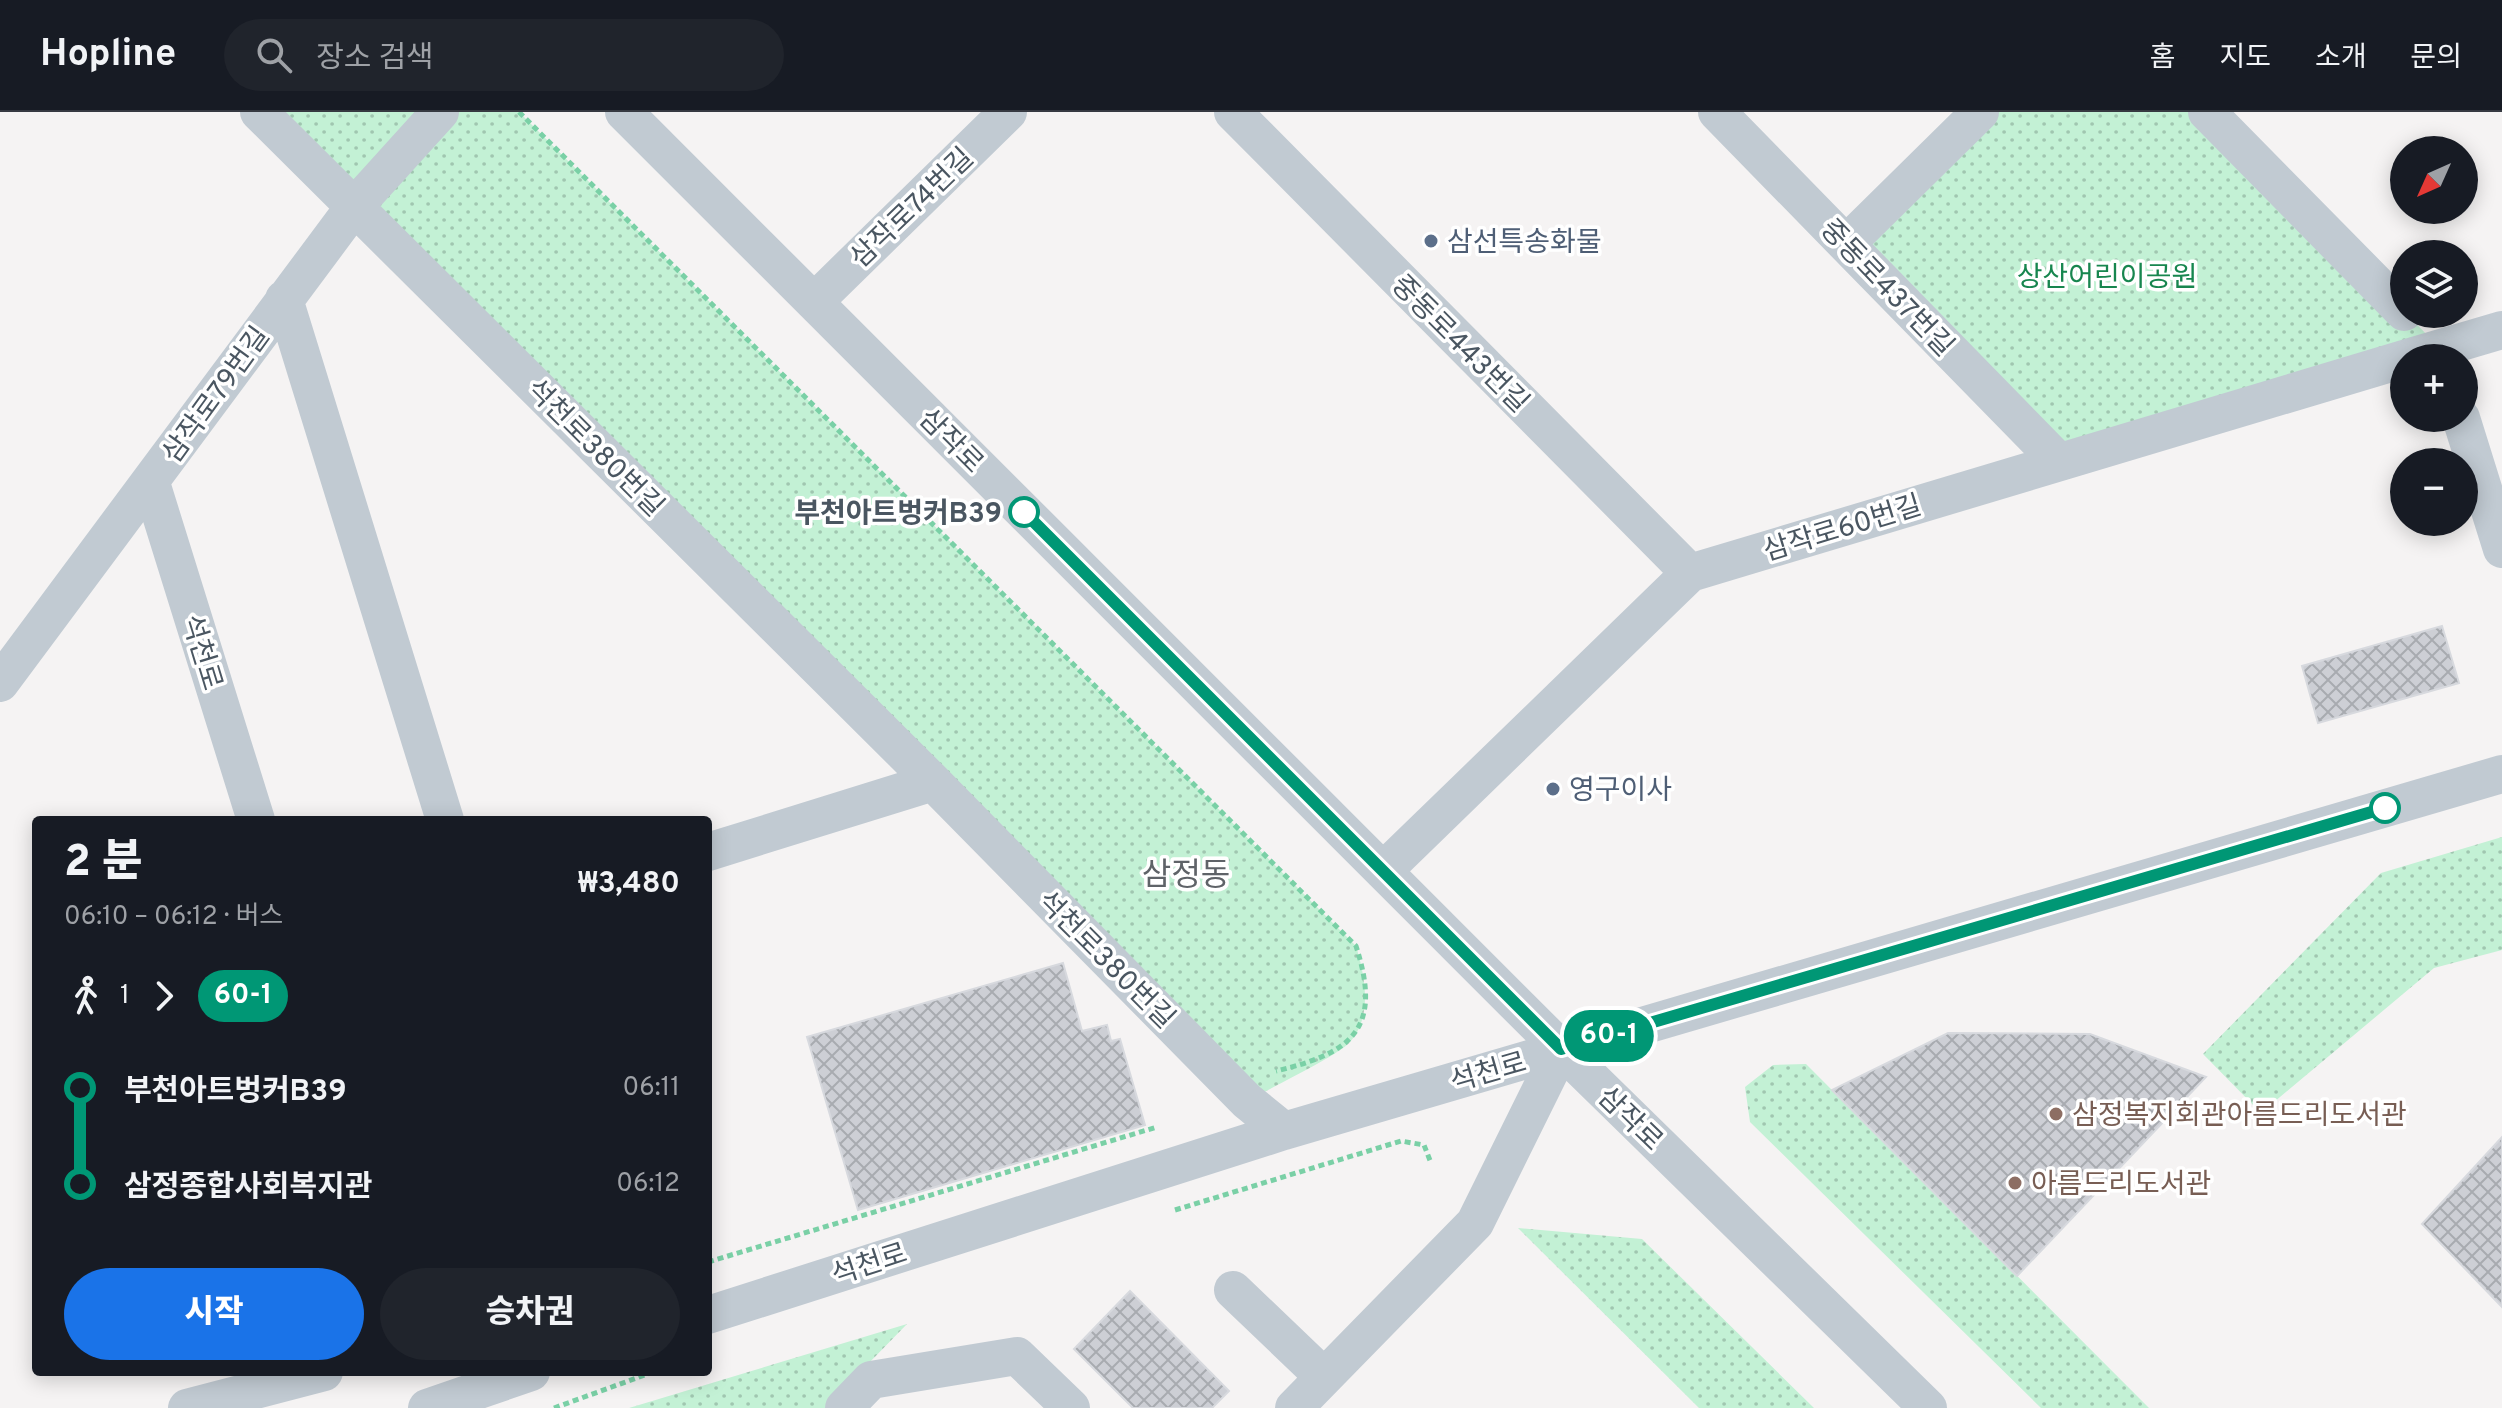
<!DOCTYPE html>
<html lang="ko">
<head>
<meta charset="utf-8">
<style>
	:root { --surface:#171b24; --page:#20242c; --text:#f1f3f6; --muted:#9ea1a6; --line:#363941; --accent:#1a73e8 }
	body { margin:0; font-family:Overpass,"Noto Sans KR",sans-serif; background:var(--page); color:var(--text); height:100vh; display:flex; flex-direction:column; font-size:30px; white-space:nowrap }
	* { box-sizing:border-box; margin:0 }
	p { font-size:26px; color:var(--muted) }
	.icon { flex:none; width:44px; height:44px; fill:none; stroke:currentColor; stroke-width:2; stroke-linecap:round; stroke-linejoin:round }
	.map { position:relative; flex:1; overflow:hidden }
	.drawer { position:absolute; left:32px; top:704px; width:680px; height:560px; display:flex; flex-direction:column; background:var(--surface); border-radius:8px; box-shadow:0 4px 20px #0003 }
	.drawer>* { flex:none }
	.badge { padding:0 16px; border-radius:26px; font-size:28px; line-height:52px }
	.needle { width:52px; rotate:225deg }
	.buttons { position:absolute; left:2390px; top:24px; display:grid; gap:16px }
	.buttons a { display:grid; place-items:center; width:88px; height:88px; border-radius:50%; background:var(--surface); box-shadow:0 4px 20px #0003; font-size:40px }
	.map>.badge { position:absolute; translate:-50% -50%; box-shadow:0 0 0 4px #fff }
	.legs { display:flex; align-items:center; gap:12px; height:88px; padding:0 32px; font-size:26px }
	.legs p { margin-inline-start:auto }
	.headline { display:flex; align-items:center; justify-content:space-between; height:136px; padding:0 32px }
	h1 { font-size:44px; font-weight:800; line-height:60px }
	.primary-button { display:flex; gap:16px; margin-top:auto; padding:16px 32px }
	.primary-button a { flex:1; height:92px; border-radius:48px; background:var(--accent); color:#fff; font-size:32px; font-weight:800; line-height:92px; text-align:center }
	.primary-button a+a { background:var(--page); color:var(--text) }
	ul { padding:0 32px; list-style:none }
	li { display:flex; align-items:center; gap:28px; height:96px; font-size:30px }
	li i { display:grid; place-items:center; width:12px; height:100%; margin:0 10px; background:currentColor }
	li i::after { content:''; width:20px; height:20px; margin:-10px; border:6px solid; border-radius:50%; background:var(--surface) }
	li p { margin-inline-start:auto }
	li:first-child i { background:linear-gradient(#0000 50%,currentColor 0) }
	li:last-child i { background:linear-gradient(currentColor 50%,#0000 0) }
	header { display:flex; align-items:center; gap:48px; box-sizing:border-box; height:112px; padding:0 40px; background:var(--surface); border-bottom:2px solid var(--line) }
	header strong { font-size:38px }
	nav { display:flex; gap:44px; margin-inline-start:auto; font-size:28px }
	.search { width:560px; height:72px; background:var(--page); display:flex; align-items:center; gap:20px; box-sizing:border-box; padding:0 28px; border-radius:44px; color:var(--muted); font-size:30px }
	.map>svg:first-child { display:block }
	.park { fill:url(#park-dots) }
	.building { fill:url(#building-cross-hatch); stroke:#d7d9de; stroke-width:2 }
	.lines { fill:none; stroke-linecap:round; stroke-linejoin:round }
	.path { stroke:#7ad0a6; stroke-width:5; stroke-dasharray:6 4; stroke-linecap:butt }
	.minor { stroke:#c1cad2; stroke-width:38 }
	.line-1-casing { stroke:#fff; stroke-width:18 }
	.line-1 { stroke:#009775; stroke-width:12 }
	.service-dot { fill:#5c6f8a; stroke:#fff; stroke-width:3 }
	.stop-1-dot { fill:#fff; stroke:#009775; stroke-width:4 }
	.education-dot { fill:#8d6e63; stroke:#fff; stroke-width:3 }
	.labels { text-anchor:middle; stroke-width:7; stroke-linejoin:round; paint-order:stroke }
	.street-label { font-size:28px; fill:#4a5661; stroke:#fff }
	.service-label { font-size:28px; fill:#4e5e75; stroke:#fff; text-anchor:start }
	.park-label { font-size:28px; fill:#17864f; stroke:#fff }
	.stop-label { font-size:28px; font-weight:bold; fill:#4a5661; stroke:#fff; text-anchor:end }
	.education-label { font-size:28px; fill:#785e54; stroke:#fff; text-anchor:start }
	.quarter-label { font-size:32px; fill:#5f6368; stroke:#fff }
</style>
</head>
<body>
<header>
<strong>Hopline</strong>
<div class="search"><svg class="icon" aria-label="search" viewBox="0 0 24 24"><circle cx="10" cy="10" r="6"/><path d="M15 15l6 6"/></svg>장소 검색</div>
<nav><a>홈</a><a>지도</a><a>소개</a><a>문의</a></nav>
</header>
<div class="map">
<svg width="2502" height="1296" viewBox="0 0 2502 1296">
	<defs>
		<pattern id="park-dots" width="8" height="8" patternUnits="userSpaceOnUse" patternTransform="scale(2)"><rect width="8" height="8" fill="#c3f1d5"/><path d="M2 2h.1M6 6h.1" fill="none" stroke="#a0c6b0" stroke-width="1.8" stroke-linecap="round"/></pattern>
		<pattern id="building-cross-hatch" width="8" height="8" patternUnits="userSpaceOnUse" patternTransform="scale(2)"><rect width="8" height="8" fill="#cdcfd5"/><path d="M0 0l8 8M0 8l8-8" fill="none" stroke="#a8abb0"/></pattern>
	</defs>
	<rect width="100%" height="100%" fill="#f5f3f3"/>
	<path class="park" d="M259,0H519L1356,834C1365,864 1373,904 1350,930C1339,943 1267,978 1247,989Z
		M1980,0H2207L2440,236L2058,349L1846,132Z
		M2502,725V838L2434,856L2261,1001L2203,942L2381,761Z
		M1806,952L2149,1296H2041L1750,1010L1745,975L1773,953Z
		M1518,1116L1642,1127L1814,1296H1699Z
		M907,1212L825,1296H629Z"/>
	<path class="building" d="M2442,514L2459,571L2318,611L2302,554Z
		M1063,851L1082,919L1107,913L1111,929L1120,927L1145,1013L858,1098L807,925Z
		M1948,921L2090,922L2206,965L2017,1164L1832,978Z
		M2502,1025V1195L2422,1112Z
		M1130,1179L1229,1279L1212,1296H1133L1074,1237Z"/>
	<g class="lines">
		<path class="path" d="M519,0L1356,834C1383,917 1352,941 1276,959
			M1175,1098L1401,1029L1424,1033L1431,1051
			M708,1150L1157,1015
			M554,1296L653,1260"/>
		<path class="minor" d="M259,0L933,670L1247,989L1284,1019
			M624,0L1561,937L1928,1296
			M1233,0L1690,461
			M1717,0L2058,349
			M2207,0L2404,200
			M1846,132L1980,0
			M284,187L445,708
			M814,190L1008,0
			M2407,246L2502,218
			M2461,306L2502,437
			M151,371L256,708
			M0,571L354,95L440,0
			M708,740L933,670
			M1383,759L1690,461L2404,247
			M1233,1178L1324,1265
			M708,1203L1284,1019L2502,662
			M187,1296L324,1260
			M427,1296L531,1260
			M844,1296L871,1268L1017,1244L1071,1296
			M1294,1296L1475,1111L1561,937"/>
	</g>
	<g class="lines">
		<defs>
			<path id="line-1" d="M1024,400L1561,937L2385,696"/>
		</defs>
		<use href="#line-1" class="line-1-casing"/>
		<use href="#line-1" class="line-1"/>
	</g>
	<g class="service-dot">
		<circle cx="1431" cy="129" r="8"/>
		<circle cx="1553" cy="677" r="8"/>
	</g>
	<g class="stop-1-dot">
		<circle cx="1024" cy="400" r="14"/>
		<circle cx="2385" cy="696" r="14"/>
	</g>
	<g class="education-dot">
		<circle cx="2056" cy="1002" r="8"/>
		<circle cx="2015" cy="1071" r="8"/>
	</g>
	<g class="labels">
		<g class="street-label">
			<text transform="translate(911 95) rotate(-44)" y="10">삼작로74번길</text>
			<text transform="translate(1888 175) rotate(46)" y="10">중동로437번길</text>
			<text transform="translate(1461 231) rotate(45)" y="10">중동로443번길</text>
			<text transform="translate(215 282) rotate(-54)" y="10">삼작로79번길</text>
			<text transform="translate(952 328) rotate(45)" y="10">삼작로</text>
			<text transform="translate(596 335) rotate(45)" y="10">석천로380번길</text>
			<text transform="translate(1842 415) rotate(-17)" y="10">삼작로60번길</text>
			<text transform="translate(203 540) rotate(73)" y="10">석천로</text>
			<text transform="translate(1107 847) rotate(45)" y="10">석천로380번길</text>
			<text transform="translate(1488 959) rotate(-16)" y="10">석천로</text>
			<text transform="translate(1631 1006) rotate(44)" y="10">삼작로</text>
			<text transform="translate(869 1151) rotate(-18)" y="10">석천로</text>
		</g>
		<g class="service-label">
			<text x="1447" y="139">삼선특송화물</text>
			<text x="1569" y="687">영구이사</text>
		</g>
		<g class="park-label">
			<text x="2107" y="174">상산어린이공원</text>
		</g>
		<g class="stop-label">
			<text x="1002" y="410">부천아트벙커B39</text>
		</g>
		<g class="education-label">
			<text x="2072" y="1012">삼정복지회관아름드리도서관</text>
			<text x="2031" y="1081">아름드리도서관</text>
		</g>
		<g class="quarter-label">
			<text x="1186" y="773">삼정동</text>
		</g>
	</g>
</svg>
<div class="buttons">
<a><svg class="needle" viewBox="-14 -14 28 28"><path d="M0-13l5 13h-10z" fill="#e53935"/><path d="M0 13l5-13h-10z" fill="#9ea1a6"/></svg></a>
<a><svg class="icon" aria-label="layers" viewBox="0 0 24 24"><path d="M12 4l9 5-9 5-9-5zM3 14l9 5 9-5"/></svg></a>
<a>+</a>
<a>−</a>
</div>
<b class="badge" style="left:1609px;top:924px;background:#009775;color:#fff">60-1</b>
<section class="drawer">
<div class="headline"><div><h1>2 분</h1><p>06:10 – 06:12 · 버스</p></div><b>₩3,480</b></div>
<div class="legs"><svg class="icon" aria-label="walk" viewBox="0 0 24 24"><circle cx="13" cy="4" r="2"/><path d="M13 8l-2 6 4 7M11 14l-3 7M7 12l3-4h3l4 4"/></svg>1<svg class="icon" aria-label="forward" viewBox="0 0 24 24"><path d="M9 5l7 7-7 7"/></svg><b class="badge" style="background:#009775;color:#fff">60-1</b></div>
<ul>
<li><i style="color:#009775"></i><b>부천아트벙커B39</b><p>06:11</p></li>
<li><i style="color:#009775"></i><b>삼정종합사회복지관</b><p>06:12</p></li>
</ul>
<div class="primary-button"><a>시작</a><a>승차권</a></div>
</section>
</div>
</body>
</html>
